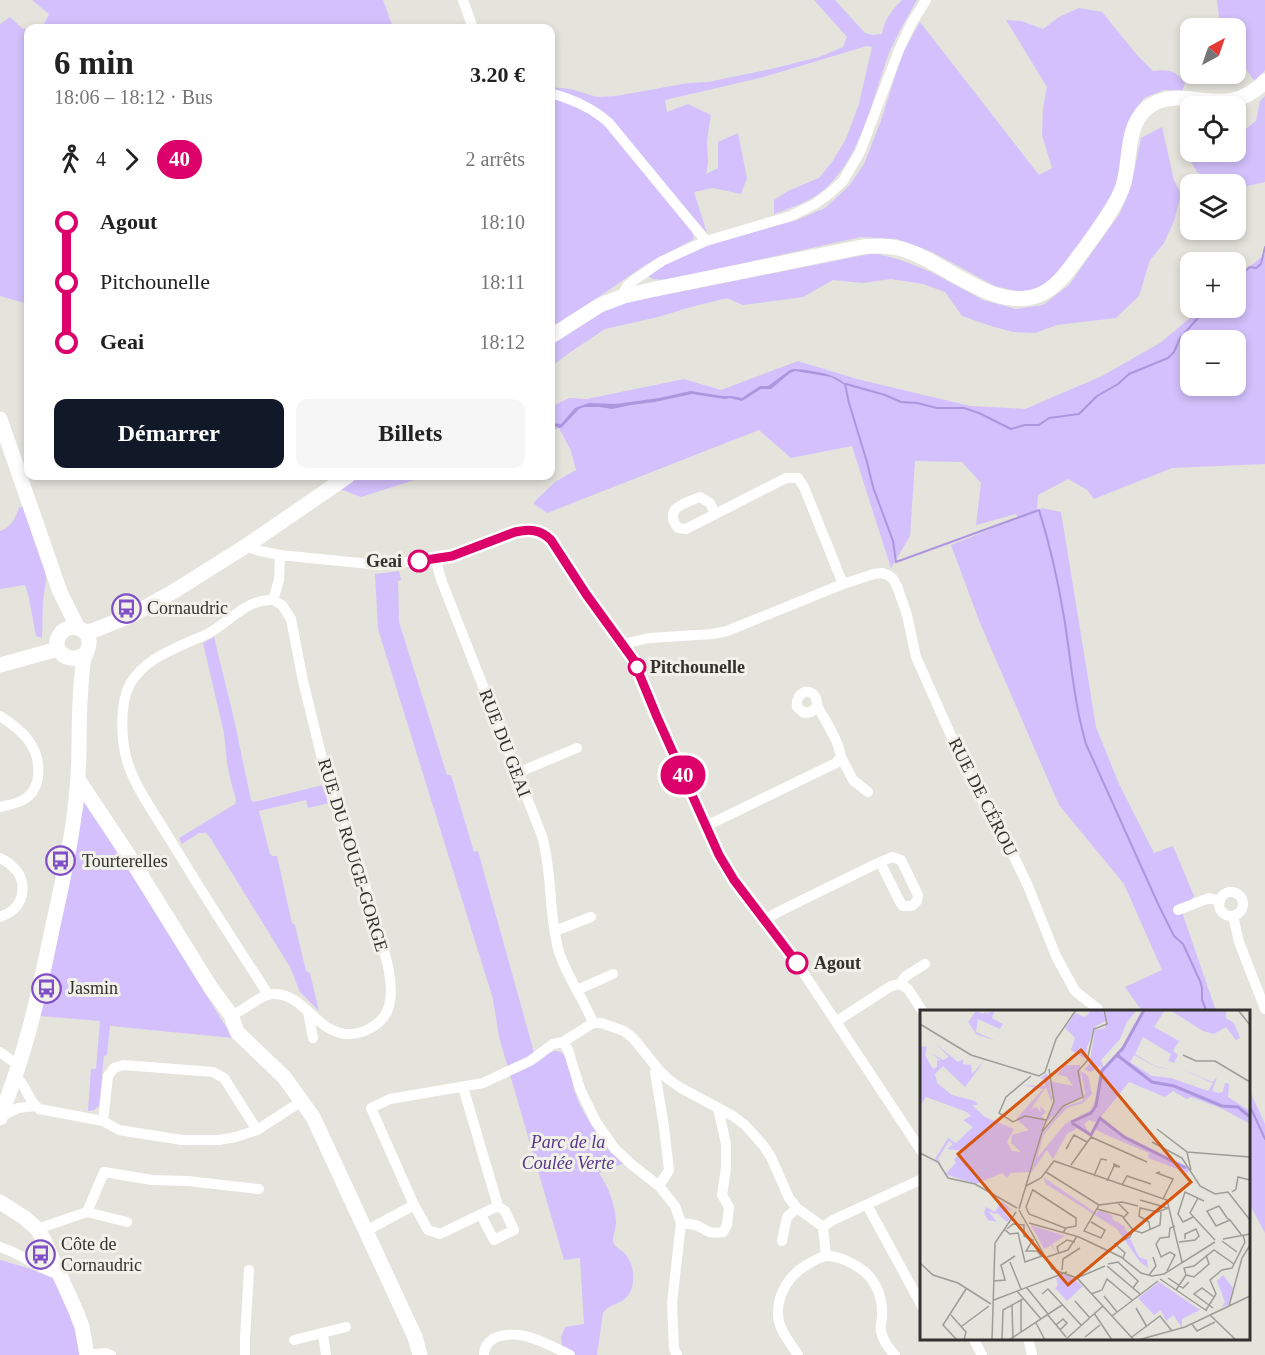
<!DOCTYPE html>
<html lang="fr">
<head>
<meta charset="utf-8">
<style>
	:root { --surface:#fff; --page:#f6f6f6; --text:#222; --muted:#767676; --accent:#111827 }
	body { margin:0; font-family:Georgia,serif; background:var(--page); color:var(--text); height:100vh; display:flex; flex-direction:column; font-size:22px; white-space:nowrap }
	* { box-sizing:border-box; margin:0 }
	p { font-size:20px; color:var(--muted) }
	.icon { flex:none; width:33px; height:33px; fill:none; stroke:currentColor; stroke-width:2; stroke-linecap:round; stroke-linejoin:round }
	.map { position:relative; flex:1; overflow:hidden }
	.drawer { position:absolute; left:24px; top:24px; width:531px; height:456px; display:flex; flex-direction:column; background:var(--surface); border-radius:12px; box-shadow:0 3px 9px #0003 }
	.drawer>* { flex:none }
	.badge { padding:0 12px; border-radius:20px; font-size:21px; line-height:39px }
	.needle { width:39px; rotate:40deg }
	.tools { position:absolute; left:1180px; top:18px; display:grid; gap:12px }
	.tools a { display:grid; place-items:center; width:66px; height:66px; border-radius:12px; background:var(--surface); box-shadow:0 3px 9px #0003; font-size:30px }
	.map>.badge { position:absolute; translate:-50% -50%; box-shadow:0 0 0 3px #fff }
	.legs { display:flex; align-items:center; gap:9px; height:66px; padding:0 30px; font-size:20px }
	.legs p { margin-inline-start:auto }
	.overview { display:flex; align-items:center; justify-content:space-between; height:102px; padding:0 30px }
	h1 { font-size:33px; font-weight:600; line-height:45px }
	.action { display:flex; gap:12px; margin-top:auto; padding:12px 30px }
	.action a { flex:1; height:69px; border-radius:12px; background:var(--accent); color:#fff; font-size:24px; font-weight:600; line-height:69px; text-align:center }
	.action a+a { background:var(--page); color:var(--text) }
	ul { padding:0 30px; list-style:none }
	li { display:flex; align-items:center; gap:21px; height:60px; font-size:22px }
	li i { display:grid; place-items:center; width:9px; height:100%; margin:0 8px; background:currentColor }
	li i::after { content:''; width:15px; height:15px; margin:-8px; border:4px solid; border-radius:50%; background:var(--surface) }
	li p { margin-inline-start:auto }
	li:first-child i { background:linear-gradient(#0000 50%,currentColor 0) }
	li:last-child i { background:linear-gradient(currentColor 50%,#0000 0) }
	.map>svg:first-child { display:block }
	.green { fill:#d3c0fc; fill-rule:evenodd }
	.water { fill:#ae96df }
	.lines { fill:none; stroke-linecap:round; stroke-linejoin:round }
	.stream { stroke:#ae96df; stroke-width:2 }
	.street { stroke:#fff; stroke-width:10 }
	.secondary { stroke:#fff; stroke-width:15 }
	.line-1-casing { stroke:#fff; stroke-width:14 }
	.line-1 { stroke:#dc006b; stroke-width:9 }
	.stop-1-dot { fill:#fff; stroke:#dc006b; stroke-width:3 }
	.labels { text-anchor:middle; stroke-width:6; stroke-linejoin:round; paint-order:stroke }
	.stop-label { font-size:18px; font-weight:bold; fill:#32312f; stroke:#f1f1e9; text-anchor:start }
	.poi-label { font-size:18px; fill:#32312f; stroke:#f1f1e9; text-anchor:start }
	.street-label { font-size:18px; fill:#32312f; stroke:#f1f1e9 }
	.park-label { font-size:18px; font-style:italic; fill:#56348a; stroke:#f1f1e9 }
	.inset-river { fill:none; stroke:#ae96df; stroke-width:3 }
	.inset-road { fill:none; stroke:#9d9c97; stroke-width:1.5 }
	.view { fill:#d65510; fill-opacity:0.15; stroke:#d65510; stroke-width:3 }
	.inset-edge { fill:none; stroke:#32312f; stroke-width:3 }
</style>
</head>
<body>
<div class="map">
<svg width="1265" height="1355" viewBox="0 0 1265 1355">
	<rect width="100%" height="100%" fill="#e4e4dc"/>
	<path class="green" d="M32,0H383L393,28H28V304L0,296V24L10,17L23,29L42,28L49,14Z
		M814,0H835L865,33L873,35L882,34C884,20 892,10 902,0H917C907,17 897,35 889,53C873,96 862,154 827,187C812,201 793,207 774,214V200L788,191L819,178L832,162L846,139L859,104L872,47L867,46L760,78L665,100L667,112L688,104L711,115L707,140L708,163L706,174L718,168V142L738,133L747,178L741,194L713,188L694,192L707,233L604,113L551,90L550,87L571,89L597,97L616,96L688,83L708,82L771,69L819,57L843,47L847,37Z
		M1217,0H1265V70L1255,82L1236,55V28H1223L1219,18Z
		M1079,8L1102,12L1137,55L1153,71C1169,69 1176,70 1185,84L1182,91L1164,90L1144,98L1135,110L1114,191L1071,258L1054,277L1039,288L1024,293L995,286L932,252L897,239L861,237L667,280L653,279L648,276L671,260L709,244L797,220L825,208L849,186L864,164L882,118L902,54L920,22L1039,175L1052,168L1042,135L1043,108L1047,87L1006,20L1021,21L1043,29L1059,17Z
		M1265,96V182L1243,187H1236V184H1218L1197,172L1186,153L1188,129L1191,128V152H1236V131L1242,132L1256,121L1260,101Z
		M551,97L584,110L608,126L691,228L694,239L645,265L551,330L550,224L553,223L551,217Z
		M1162,127L1174,180L1181,194L1174,221L1164,243L1150,260L1139,296L1116,318L1057,325L1035,333L1013,332L991,326L962,316L945,292L923,284L891,279L862,283L833,280L803,297L743,305L727,298L691,307L658,317L605,329L569,353L551,367V344L614,305L874,253L901,260L931,272L983,300L1016,309L1043,305L1069,285L1120,213L1131,186L1141,138Z
		M1265,254V464L1172,468L1094,499L1087,490L1068,479L1038,495L1037,511L1042,508L1061,512L1096,727L1119,784L1154,853L1173,846L1194,896L1182,912L1216,1011H1142L1125,987L1162,970L1124,884L1059,805L980,623L951,545L1018,518L1016,514L976,525L981,483L962,462L915,461L910,536L891,568L852,446L791,458L759,430L547,513L533,503L555,482L576,470L571,451L559,428L551,431V407L569,398L587,399L684,379L721,390L798,361L857,379L970,406L1025,409L1102,376L1160,343L1202,308H1236V278ZM1191,340H1236V386H1191Z
		M359,476H427L361,497L340,489Z
		M25,506L45,567L46,581L43,601L42,638L36,636L29,598L25,585L0,589V531C11,528 15,518 19,508Z
		M399,571L401,580L398,581L399,622L447,775H451L474,852L478,851L537,1063C544,1058 550,1048 560,1052C571,1056 572,1078 574,1089C580,1111 598,1135 611,1153L615,1154L624,1163L599,1173C609,1188 615,1204 616,1222C616,1228 613,1235 613,1241C614,1246 618,1248 622,1251C633,1260 636,1277 631,1290C625,1305 611,1302 603,1313L597,1355H563L561,1337L565,1327L584,1324L580,1258L564,1260L499,1037L493,999L378,629L375,574Z
		M214,637L234,719L251,800L254,802L323,785L329,803L308,808L306,800L259,811L270,854L273,856H277L292,923L295,925L306,971L310,973L319,1011L300,992L290,967L209,836L206,833H199L182,844L179,838L235,804L236,800L231,782L227,763L224,733L203,643Z
		M85,800L233,1038L110,1026L107,1055L104,1056L99,1106L94,1110L88,1111L91,1069H96L100,1021L40,1016Z
		M1248,1087L1265,1124V1233L1249,1203Z
		M0,1260L31,1269L54,1279L75,1326L81,1355H0Z"/>
	<path class="water" d="M794,369C809,370 837,373 847,386L831,377L795,371L790,373L771,389H761L742,401L730,398L725,399L692,394L655,402L631,405L612,409L600,407H584L579,409L562,427L560,428L551,425V423L561,424L575,408L589,403L616,404L659,398L691,391L722,396H731L742,398L760,386H768L790,370Z"/>
	<g class="lines">
		<path class="stream" d="M1236,278L1250,267L1256,268L1261,264L1265,247
			M845,384L849,403L867,462L873,487L893,541L896,562L1039,510C1050,545 1058,581 1064,617C1071,660 1074,703 1086,744L1159,906L1174,936L1183,944L1200,981L1202,988V1000L1207,1012
			M846,384L885,395L901,402L917,403L937,408H964L979,413L1011,429L1025,425H1039L1049,418L1079,414L1097,396L1118,384L1129,374L1168,358L1174,352L1180,338L1207,308
			M1248,1102L1265,1139"/>
		<path class="street" d="M463,0L473,28
			M550,93C572,99 593,108 609,123L706,241
			M624,296V292L627,286L634,280L662,261L706,241L791,216L815,204L830,193L843,181L860,152L899,50L911,24L926,0
			M715,514L710,503L700,497C686,503 662,508 678,528L686,529L786,478H798L804,487L843,584
			M249,544L253,549L260,551L280,555L380,565L435,559L452,556L515,532C529,529 540,529 551,540L586,594L633,659L706,826L734,881L799,966L922,1152
			M435,559L442,582L542,836C553,874 548,914 559,952C567,977 584,999 593,1023
			M623,644L649,638L713,634L727,631L843,584L874,574L882,573L888,575L893,579L897,586L907,615L916,657L973,785L1008,844L1028,886L1056,956L1075,991L1098,1009
			M817,706L811,712L804,713L797,707C795,697 805,686 814,695C818,699 816,705 819,709C827,724 838,739 841,757
			M0,716C11,723 21,730 29,741C41,758 44,788 23,800C16,804 7,805 0,807
			M517,773L577,748
			M706,826L836,763L841,757L853,780L868,792
			M0,858C4,860 9,863 12,866C26,878 26,898 13,910C9,913 5,915 0,917
			M1219 904a12 12 0 1 1 24 0a12 12 0 1 1-24 0Z
			M1178,910L1209,898L1220,901
			M1233,916L1239,942L1265,1009
			M763,921L780,911L880,862L892,857L901,860L918,895L917,901L912,906H903L900,902L880,862
			M555,931L591,917
			M900,984L906,976L925,964
			M577,990L613,974
			M268,994C234,942 200,889 168,836C154,813 137,790 128,764C121,742 119,705 130,684C144,660 169,651 193,640C198,638 204,636 209,633C229,622 248,598 273,600L279,580L280,555
			M308,1012L313,1038
			M231,1015C245,1011 259,995 272,994C305,992 317,1036 351,1034C367,1033 385,1022 389,1006C396,981 382,945 375,921C365,883 354,844 340,807L333,799L329,787L303,681L291,619L282,605L273,600
			M837,1021L891,986L900,984L908,989L923,1012
			M563,1042L568,1050L580,1089L596,1122L615,1149L631,1164L659,1186L675,1206L681,1223L672,1303L674,1349L677,1355
			M0,1052L11,1060L19,1064
			M658,1069L655,1072L664,1127L669,1170L659,1186
			M15,1076C28,1087 26,1098 39,1109L103,1121L119,1130L182,1140H219L236,1137L257,1130L302,1101
			M463,1087L498,1206L440,1234L428,1230L414,1205L371,1108L390,1099L483,1083L530,1061L553,1044L563,1042L593,1023H601L624,1031L633,1038L658,1069L668,1079L681,1088L733,1116L745,1125L763,1145L771,1157L789,1198L797,1208L823,1227
			M0,1117L18,1108L35,1106
			M103,1121L108,1076L114,1068L123,1065L213,1072L224,1078L257,1130
			M867,1205L922,1306
			M87,1212L127,1222
			M481,1215L494,1240L514,1230L505,1211L498,1206
			M681,1223C687,1224 693,1224 698,1226C709,1232 710,1234 723,1232L727,1225L729,1207L722,1195L726,1168V1144L718,1108
			M37,1229L87,1212L104,1172L152,1180L188,1181L259,1189
			M366,1231L414,1205
			M782,1241L787,1217L797,1208
			M0,1247L13,1252L43,1268L53,1272L58,1271
			M826,1256L823,1227L833,1220L922,1179
			M323,1334L326,1355
			M973,1338L982,1355
			M1028,1338L1032,1355
			M294,1340L346,1327
			M87,1355L105,1353L111,1355
			M245,1355V1338L249,1270
			M484,1355C484,1348 487,1343 493,1339C518,1326 547,1344 570,1355
			M798,1355C790,1342 779,1331 778,1315C777,1292 791,1273 810,1263C815,1260 822,1256 827,1256C840,1256 855,1264 865,1272C878,1284 883,1301 882,1318C881,1323 880,1327 881,1331C883,1341 888,1348 895,1355"/>
		<path class="secondary" d="M550,337L600,305L624,296L655,289L862,247C876,246 889,245 902,249C946,261 998,318 1045,292C1061,283 1071,266 1082,252C1095,234 1116,207 1123,186C1131,161 1125,128 1146,109C1181,79 1224,125 1265,81
			M0,419L60,592L78,628
			M85,632L95,630L132,615L176,590L249,544L348,476
			M0,665L58,649
			M79,781L131,859L211,988L231,1015L237,1032L284,1077L313,1117L415,1337L420,1355
			M0,1118C6,1102 12,1086 17,1070C34,1020 44,967 55,916C68,857 79,806 79,745C79,717 80,690 83,663C84,655 90,649 89,641C88,628 71,623 62,632C47,647 68,667 85,654
			M0,1202L25,1218L37,1229L44,1240L76,1311L82,1327L87,1355"/>
	</g>
	<g class="lines">
		<defs>
			<path id="line-1" d="M419,561L452,556L515,532C529,529 540,529 551,540L586,594L633,659L657,717L706,826L719,855L734,880L797,963"/>
		</defs>
		<use href="#line-1" class="line-1-casing"/>
		<use href="#line-1" class="line-1"/>
	</g>
	<defs>
		<symbol id="bus-ring" viewBox="-11 -11 22 22"><circle r="9.5" fill="#f1f1e9" stroke="#804fc8" stroke-width="1.5"/><path d="M-5-6H5V4H4V6H2V4H-2V6H-4V4H-5ZM-3.5-4V0h7V-4ZM-3.5 1.2v1.5H-2V1.2ZM2 1.2v1.5H3.5V1.2Z" fill="#804fc8"/></symbol>
	</defs>
	<g fill-rule="evenodd">
		<use href="#bus-ring" x="110" y="592" width="33" height="33"/>
		<use href="#bus-ring" x="44" y="844" width="33" height="33"/>
		<use href="#bus-ring" x="30" y="972" width="33" height="33"/>
		<use href="#bus-ring" x="24" y="1238" width="33" height="33"/>
	</g>
	<g class="stop-1-dot">
		<circle cx="419" cy="561" r="10"/>
		<circle cx="637" cy="667" r="8"/>
		<circle cx="797" cy="963" r="10"/>
	</g>
	<g class="labels">
		<g class="stop-label">
			<text x="402" y="567" text-anchor="end">Geai</text>
			<text x="650" y="673">Pitchounelle</text>
			<text x="814" y="969">Agout</text>
		</g>
		<g class="poi-label">
			<text x="147" y="614">Cornaudric</text>
			<text x="82" y="867">Tourterelles</text>
			<text x="68" y="994">Jasmin</text>
			<text x="61" y="1250">Côte de<tspan x="61" dy="21">Cornaudric</tspan></text>
		</g>
		<g class="street-label">
			<text transform="translate(505 743) rotate(69)" y="6">RUE DU GEAI</text>
			<text transform="translate(983 797) rotate(63)" y="6">RUE DE CÉROU</text>
			<text transform="translate(353 855) rotate(73)" y="6">RUE DU ROUGE-GORGE</text>
		</g>
		<g class="park-label">
			<text x="568" y="1148">Parc de la<tspan x="568" dy="21">Coulée Verte</tspan></text>
		</g>
	</g>
	<g transform="translate(920 1010)">
		<rect width="330" height="330" fill="#e4e4dc"/>
		<path d="M67,0L66,4L75,0L72,8L83,14L80,19L58,9L56,22L75,30L57,25L48,12L56,1L63,4ZM166,0H182L187,10L176,16L167,37L166,49L151,40L155,28L145,18L155,3L165,7L170,2ZM185,0H217L207,12L200,29L181,50L184,58L205,34L224,0H245L234,17L259,31L253,41L258,45L254,53L248,51L251,44L223,27L215,44L235,56L254,60L236,57L214,45L210,52L232,66L251,68L288,81L293,73L258,58L293,72L297,67L292,81L298,83L303,82L305,73L309,74L308,87L330,101V114L303,99L271,87L267,89L253,81L245,87L209,72L180,108L204,125L270,158L268,163L228,148L229,143L184,124L175,119L178,113L169,110L164,114L171,126L157,118L147,124L133,149L127,140L111,163L121,126L143,97L162,91L165,84L161,61L168,66L172,84L163,93L147,98L133,113L123,126L117,148L145,114L171,100L175,90L181,56L171,62L164,59L169,55L175,20L185,18ZM250,0H306V8L314,13L320,28L316,30L306,17L294,24L283,21ZM16,34L38,52L43,49V54L51,55L52,64L65,50L45,77L23,56L15,64L17,73L32,85L55,91L58,95H52L65,107L94,119L87,132L92,141L99,142L97,145L100,141L91,133L92,125L109,120L96,109L123,79L102,75L125,76V70L120,68L127,63L132,87V94L126,77L111,99L116,97L121,102L120,96L126,102L121,106L125,109L110,162L91,163L87,168L82,163L56,174L25,164L36,153L34,149L44,141L27,139L33,134L29,131L18,149L23,158L15,149L28,128L36,133L53,117L43,110L51,106L47,102L6,87L0,96V36L7,37L5,45L13,59L17,57V50L21,51L11,43L23,50L29,47ZM146,55H160L162,87L149,92L124,114L135,92L129,71L153,76L147,67L137,64ZM123,167L176,203L179,200L193,206L192,209L204,216L219,247L227,250L228,258L220,252L197,219L126,174ZM81,191L94,202L88,199L84,203L90,209L87,212L77,203L75,204L68,201L77,212L68,210L64,203L66,197L75,202ZM111,215L145,226L132,234L137,244L131,235L124,239ZM147,264L163,276L147,291L135,278L138,275L136,268ZM303,265L313,278L308,295L302,297L305,292L297,271ZM239,272L280,300L262,309V318L253,305L246,311L241,300L234,305L218,288Z" fill="#d3c0fc"/>
		<path class="inset-river" d="M197,45L232,72L254,76L302,96L318,97L330,107M151,112L171,103L176,96L182,61L203,38L224,0M152,113L171,125L180,108L204,127L266,158"/>
		<path class="inset-road" d="M318,0L330,15M0,14L51,45L119,66L125,62L136,29L156,0M263,45L276,51H295L330,72M111,66L86,87L79,103L93,112L105,106L126,110M237,119L267,142L271,160M122,121L134,92L129,59M232,132L262,148L280,176L295,184L308,182L330,210M149,135L146,139L154,125L167,132M267,142L330,147M0,143L18,152L28,168L55,174L97,198M151,155L171,127L227,152M126,162L179,195M240,162L237,163L253,169L243,189M174,166L181,149L187,150M187,171L188,169L194,156V154L200,157L194,156M202,175L207,166L231,174M106,176L121,168L134,151L247,190L262,252M113,179L106,197L109,204L145,218M113,180L156,208V216L146,218L143,223M312,182L316,179L318,167L330,170M278,188L270,203L295,230M220,190L248,198M198,193L208,203L204,207M179,195L202,192L218,196M99,199L122,122L143,96L163,87L158,61L167,51L174,19L187,14L184,0M177,199L202,206L213,220L222,223L240,215L241,202M99,200L132,259L157,268L214,330M273,207L263,212L258,204L265,182L284,191M310,210L296,216L287,201L299,196L307,208L310,210L320,223L321,225M171,212L185,220L181,228L164,221L179,195M109,213L159,227L201,247L221,263L232,266L244,264L295,232M84,219L90,224L98,223L105,252L122,246M87,219L93,214L104,215V226L113,230L106,241H117L121,246M230,219L229,212L219,206L220,198L238,202L248,198M303,229L330,224M302,231L317,242M259,232L275,230L279,226L276,219L265,224V229M139,244L137,237L147,230L155,232M127,247L148,240L157,226M203,248L205,243L195,234L210,227L213,220M90,252L101,279M0,253L13,265L38,273L71,294M188,254L198,252L218,271L213,278M187,256L220,284M142,260L143,249L160,238M247,261L255,245L250,242L241,247L236,234L240,228L249,227L250,218L255,216M229,265L236,256L233,247M266,265L274,267L289,254L286,245M157,268L185,256M248,268L263,278L269,272M240,269L287,301M74,271L85,270L81,255L95,246M107,278L128,304M256,280L266,265L264,258L274,256L294,240L314,254M97,281L121,309M122,284L128,279L161,315M171,284L182,280L187,269L212,290M184,286L197,302M74,290L147,262M155,291L170,308M92,295L93,330M309,296L322,248L330,235M216,298L227,317M293,298L274,284L282,278L294,287M286,300L296,284L290,270L302,260L312,258L325,232L323,225M174,303L192,330M127,304L146,327M31,305L46,322L44,330M290,305L316,330M192,306L238,271M116,313L125,330M272,314L277,321L295,312M136,315L143,309L147,313L140,320M42,316L69,296M101,323V290M165,327L180,315M212,327L240,306L252,321M37,330L23,315L46,279M72,330L75,233L96,202M82,330L83,300L103,289M89,330L142,295M145,330L183,296M218,330L265,317L330,286"/>
		<path class="view" d="M161,40L271,172L148,275L38,144Z"/>
		<rect width="330" height="330" class="inset-edge"/>
	</g>
</svg>
<div class="tools">
<a><svg class="needle" viewBox="-14 -14 28 28"><path d="M0-13l5 13h-10z" fill="#e53935"/><path d="M0 13l5-13h-10z" fill="#767676"/></svg></a>
<a><svg class="icon" aria-label="locate" viewBox="0 0 24 24"><circle cx="12" cy="12" r="6"/><path d="M12 2v4M12 18v4M2 12h4M18 12h4"/></svg></a>
<a><svg class="icon" aria-label="layers" viewBox="0 0 24 24"><path d="M12 4l9 5-9 5-9-5zM3 14l9 5 9-5"/></svg></a>
<a>+</a>
<a>−</a>
</div>
<b class="badge" style="left:683px;top:775px;background:#dc006b;color:#fff">40</b>
<section class="drawer">
<div class="overview"><div><h1>6 min</h1><p>18:06 – 18:12 · Bus</p></div><b>3.20 €</b></div>
<div class="legs"><svg class="icon" aria-label="walk" viewBox="0 0 24 24"><circle cx="13" cy="4" r="2"/><path d="M13 8l-2 6 4 7M11 14l-3 7M7 12l3-4h3l4 4"/></svg>4<svg class="icon" aria-label="forward" viewBox="0 0 24 24"><path d="M9 5l7 7-7 7"/></svg><b class="badge" style="background:#dc006b;color:#fff">40</b><p>2 arrêts</p></div>
<ul>
<li><i style="color:#dc006b"></i><b>Agout</b><p>18:10</p></li>
<li><i style="color:#dc006b"></i><span>Pitchounelle</span><p>18:11</p></li>
<li><i style="color:#dc006b"></i><b>Geai</b><p>18:12</p></li>
</ul>
<div class="action"><a>Démarrer</a><a>Billets</a></div>
</section>
</div>
</body>
</html>
